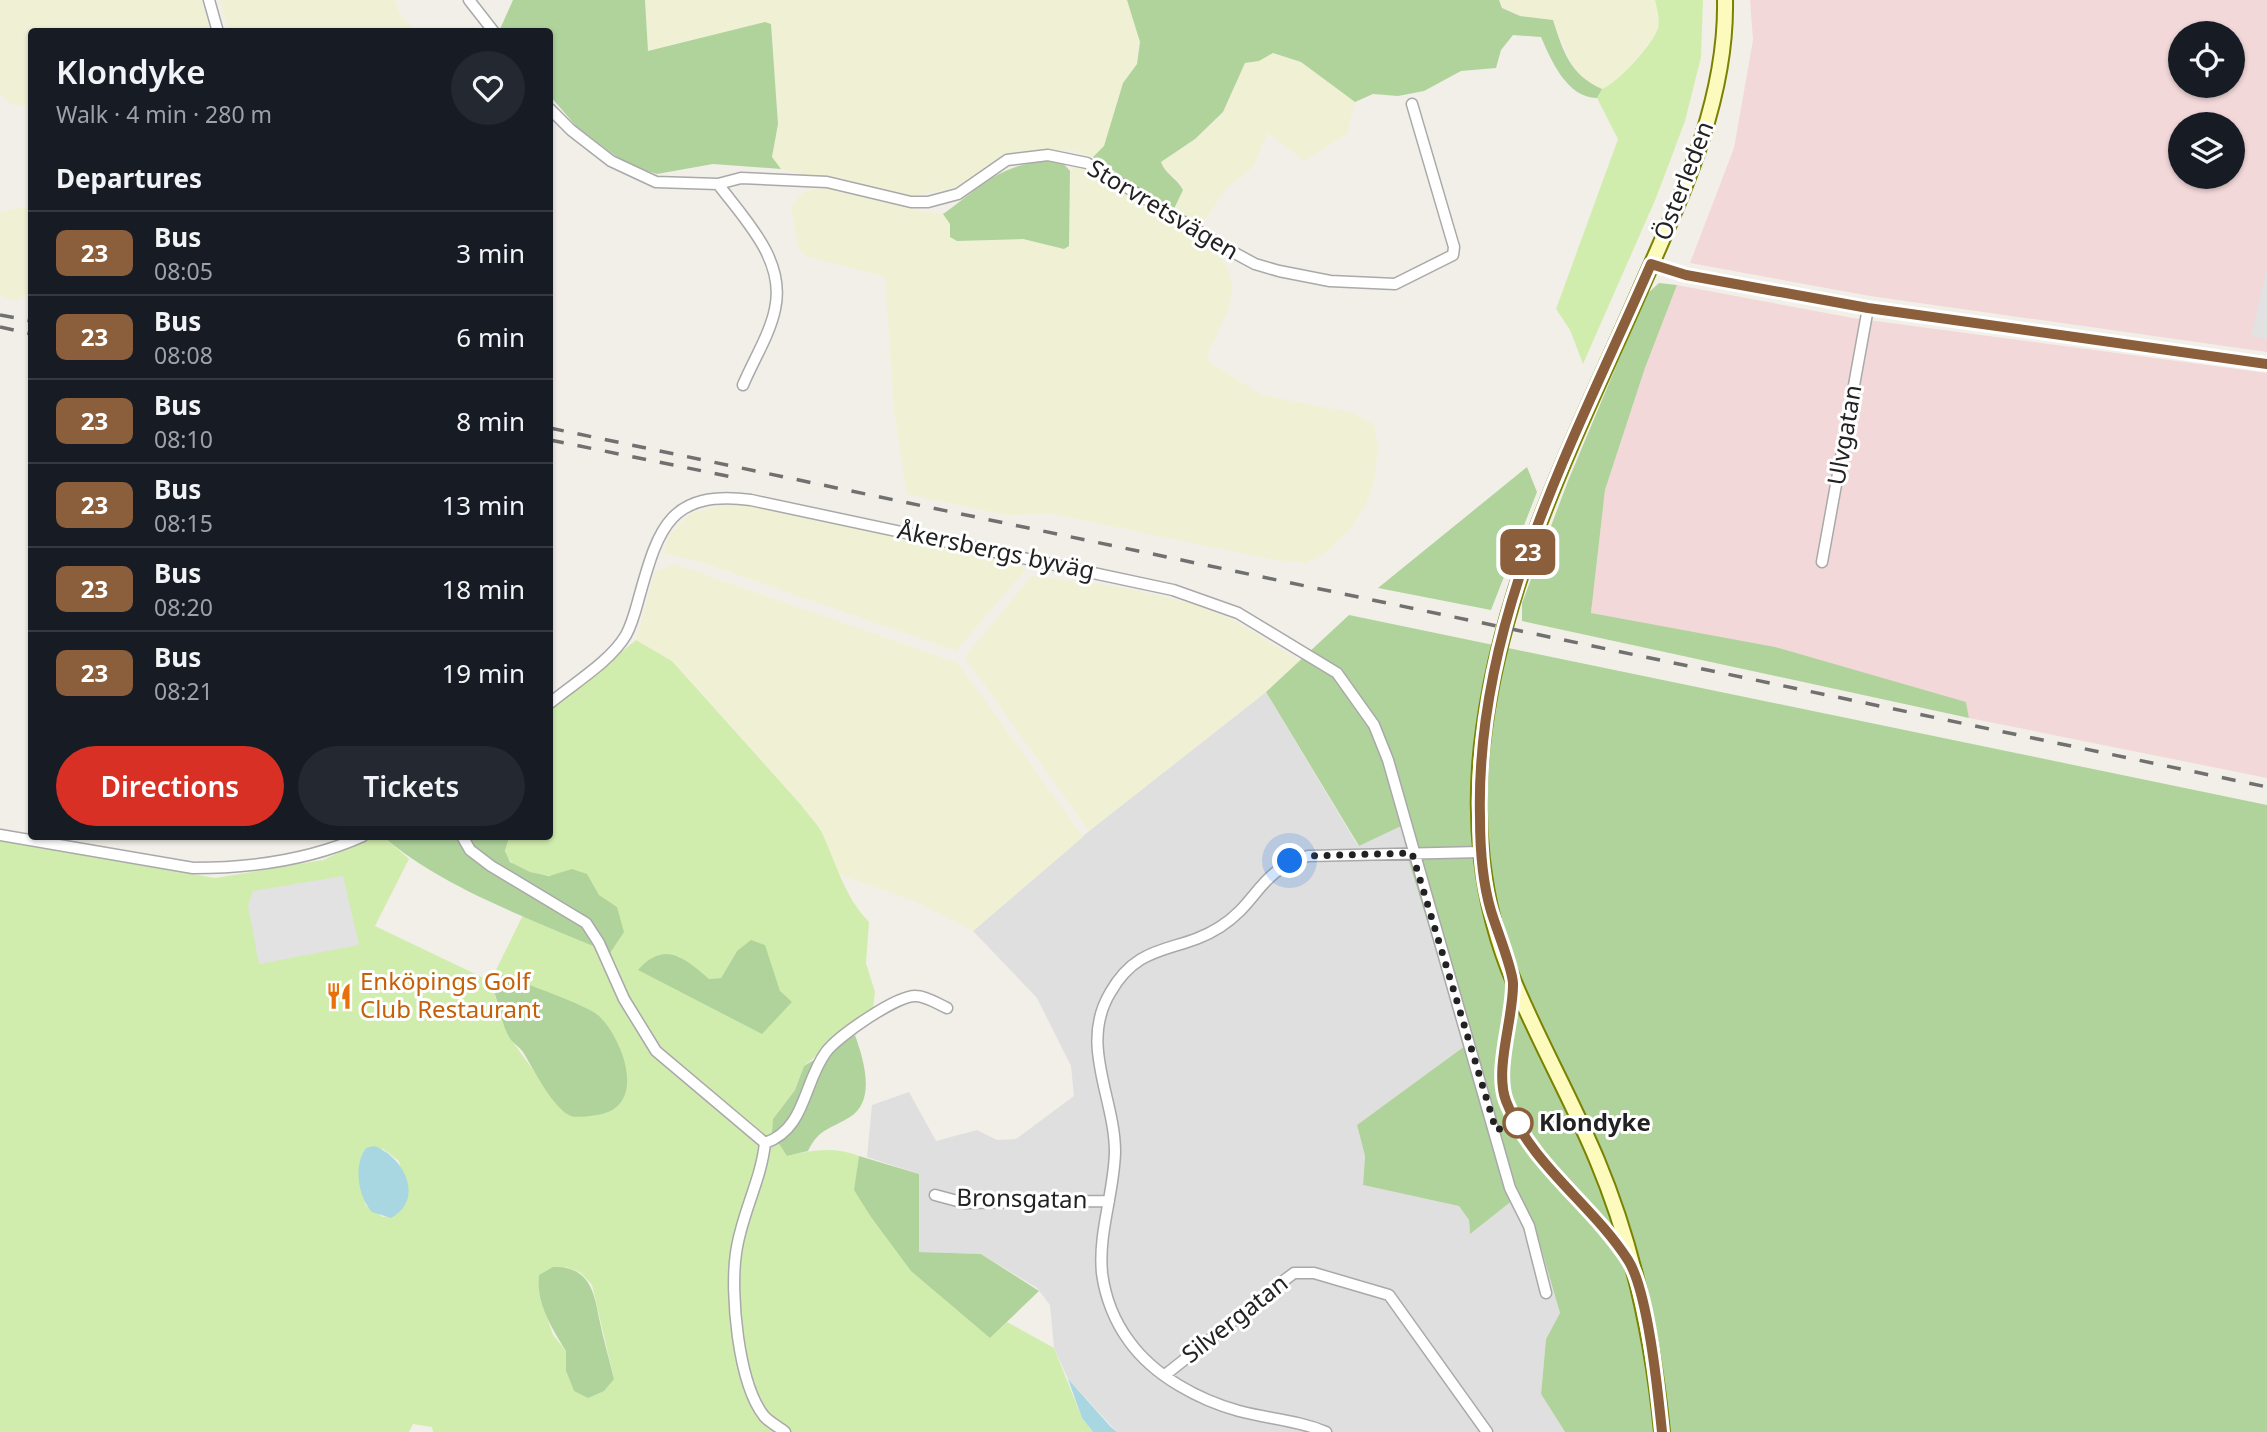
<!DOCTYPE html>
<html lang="en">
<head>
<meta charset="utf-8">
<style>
	:root { --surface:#171b24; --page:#242831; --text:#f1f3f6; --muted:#9ea1a6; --line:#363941; --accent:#d93025 }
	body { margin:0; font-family:"Noto Sans",sans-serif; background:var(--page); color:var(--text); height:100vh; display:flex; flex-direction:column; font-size:26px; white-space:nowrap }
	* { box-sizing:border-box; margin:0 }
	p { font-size:23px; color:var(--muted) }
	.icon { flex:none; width:38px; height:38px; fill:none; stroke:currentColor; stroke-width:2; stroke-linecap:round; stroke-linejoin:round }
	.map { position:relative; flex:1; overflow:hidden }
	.details { position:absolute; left:28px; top:28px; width:525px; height:812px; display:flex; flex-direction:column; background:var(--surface); border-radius:7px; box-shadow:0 2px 5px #0004 }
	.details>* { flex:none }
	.badge { padding:0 14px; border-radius:10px; font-size:24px; line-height:46px }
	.buttons { position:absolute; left:2168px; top:21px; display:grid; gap:14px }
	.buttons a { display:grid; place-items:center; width:77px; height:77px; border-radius:50%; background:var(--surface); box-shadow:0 2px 5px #0004; font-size:35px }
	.you { position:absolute; width:35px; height:35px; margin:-18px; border:5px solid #fff; border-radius:50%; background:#1a73e8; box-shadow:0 0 0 10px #1a73e833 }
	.map>.badge { position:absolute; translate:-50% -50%; box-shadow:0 0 0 4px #fff }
	h2 { padding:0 28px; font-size:26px; line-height:63px }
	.round { display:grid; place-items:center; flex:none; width:74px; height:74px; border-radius:37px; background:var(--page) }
	.head { display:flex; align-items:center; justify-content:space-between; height:119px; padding:0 28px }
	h1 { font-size:33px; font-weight:600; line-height:52px }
	.primary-button { display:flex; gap:14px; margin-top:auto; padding:14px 28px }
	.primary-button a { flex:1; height:80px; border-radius:42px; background:var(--accent); color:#fff; font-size:28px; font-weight:600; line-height:80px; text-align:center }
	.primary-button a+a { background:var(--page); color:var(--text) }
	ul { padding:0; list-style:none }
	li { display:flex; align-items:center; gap:21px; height:84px; padding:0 28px; border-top:2px solid var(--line) }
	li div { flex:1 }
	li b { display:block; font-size:26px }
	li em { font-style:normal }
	li .badge { min-width:77px; font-weight:700; text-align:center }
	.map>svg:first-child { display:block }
	.residential { fill:#e0dfdf }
	.commercial { fill:#f3d8d9; fill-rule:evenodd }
	.farmland { fill:#f0f1d4 }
	.grass { fill:#d1edae; fill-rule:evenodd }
	.forest { fill:#b0d39c }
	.parking { fill:#e2e2e2 }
	.water { fill:#a8d7e1 }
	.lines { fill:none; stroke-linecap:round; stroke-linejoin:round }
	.street-casing { stroke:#a9a9a9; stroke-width:13 }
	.secondary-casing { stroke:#7b8101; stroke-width:18 }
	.street { stroke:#fff; stroke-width:10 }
	.secondary { stroke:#fcfbbd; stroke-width:14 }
	.rail { stroke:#707070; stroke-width:3.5; stroke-dasharray:14 14; stroke-linecap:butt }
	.line-casing { stroke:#fff; stroke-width:16 }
	.line { stroke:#8b5e3c; stroke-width:10 }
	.walk { stroke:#222; stroke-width:7; stroke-dasharray:0 12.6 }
	.stop-dot { fill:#fff; stroke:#8b5e3c; stroke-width:3.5 }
	.labels { text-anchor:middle; stroke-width:6; stroke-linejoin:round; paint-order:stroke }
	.street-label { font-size:24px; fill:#222; stroke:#fff }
	.food-label { font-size:24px; fill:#c56008; stroke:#fff; text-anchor:start }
	.stop-label { font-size:24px; font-weight:bold; fill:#222; stroke:#fff; text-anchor:start }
</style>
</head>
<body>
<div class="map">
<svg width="2267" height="1432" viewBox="0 0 2267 1432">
	<rect width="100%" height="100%" fill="#f2efe9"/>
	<path class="residential" d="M1266,692L1358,846L1401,825L1409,862L1465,1047L1357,1125L1365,1156L1363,1185L1460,1206L1469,1220L1470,1233L1513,1200L1534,1224L1560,1313L1546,1339L1541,1394L1565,1432H1117L1068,1379L1054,1348L1050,1305L1037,1288L981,1254L919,1252V1174L867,1157L872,1105L909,1092L936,1141L977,1130L997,1140L1016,1139L1074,1096L1071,1066L1037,998L973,931L1089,831Z"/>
	<path class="commercial" d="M1750,0H2267V352L1870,296L1690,263L1734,148L1753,40ZM2180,33H2233V86H2180ZM2180,124H2233V177H2180Z
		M1677,285L1853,318L2267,373V778L1969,718L1966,702L1591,613L1605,490L1645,368Z"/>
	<path class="farmland" d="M0,0H201L211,31L32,32L31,105L21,106L10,103L0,93Z
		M220,0H395L401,16L416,31H228Z
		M645,0H1127L1140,42L1137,64L1123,83L1104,146L1093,157L1072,150L1025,152L989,164L955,188L912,196L840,178L801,175L781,169L772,157L778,124L771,24L765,23L648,51Z
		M1499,0H1655L1659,24L1656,34L1627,70L1610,86L1602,89L1585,82L1574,70L1553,20L1520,16L1502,7Z
		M1273,53L1301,62L1355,102L1347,134L1304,161L1268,133L1253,167L1227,188L1200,227L1173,211L1183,190L1179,181L1163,169L1161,162L1223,112L1245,63L1259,61Z
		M1076,167L1087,168L1124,189L1216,249L1228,269L1233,288L1228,310L1208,354L1207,359L1212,364L1262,395L1353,413L1374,424L1378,446L1374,482L1367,502L1349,530L1325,553L1305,563L1274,560L1053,514L1006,515L907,494L894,412L885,277L806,256L798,247L791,207L803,192L826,187L911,209L943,214L950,224V237L957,241L1023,239L1064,249L1069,246L1070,171Z
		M31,206V294L18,300L8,299L0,295V212Z
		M727,504L749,505L940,545L1018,563L1025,570L956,651L701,562L663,553L669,535L691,513Z
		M674,564L958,663L1083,837L973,931L916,902L836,873L821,831L802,806L673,661L636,640L655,572Z
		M1032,576L1128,588L1194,604L1233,620L1300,661L1266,692L1089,831L966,659L967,654Z"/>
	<path class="grass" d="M1655,0H1703L1701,57L1685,121L1656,198L1583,364L1570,330L1556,309L1618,139L1597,98L1602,89C1617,84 1654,43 1658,28C1660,19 1657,9 1655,0Z
		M636,640L672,661L802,806C808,815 818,824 822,833C837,865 844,896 869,922L866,963L875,992L873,1008L804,1066L795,1090L773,1119L787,1156C811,1150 835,1146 859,1156L855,1190L990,1338L1007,1322L1054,1348L1082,1418L1093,1432H433L432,1427L413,1424L409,1432H0V841L215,878L323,860L372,837H384L409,859L375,926L490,981C497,996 501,1026 510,1038C526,1061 543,1082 558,1106L623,1062L615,1038L597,1014L495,972L523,915L610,953L617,907C612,903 603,900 599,895C592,888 591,877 583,873C569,866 560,877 546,875C525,874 495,861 509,837L550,836V710ZM737,951L774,975L780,991L678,990L639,970L678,956L709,979L721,978ZM366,1148L383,1149L399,1161L407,1196L397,1214L383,1217L366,1206C362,1188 354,1164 366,1148ZM566,1267L581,1273L592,1285L614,1379L574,1391L566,1371V1351L553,1335L543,1305Z"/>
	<path class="forest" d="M513,0H645L648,51L765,22L771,24L778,124L772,157L781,169L713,164L657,174L638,168L617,157L576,126L550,96V32L500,29Z
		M1127,0H1499L1502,8L1520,16L1553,20C1563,51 1570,75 1602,89L1597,98C1567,98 1551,60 1541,37L1513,35L1501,50L1496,68L1461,71L1424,91L1398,96L1373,94L1355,102L1301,62L1273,53L1259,61L1245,63L1223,112L1195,139L1161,162C1165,174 1178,179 1183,190L1173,211L1093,157L1104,146L1123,83L1137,64L1140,42Z
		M1048,161L1063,163L1070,171L1069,246L1064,249L1023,239L957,241L950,237V224L943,214C981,187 999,164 1048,161Z
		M1659,283L1677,285L1645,368L1605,490L1591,613L1775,647L1966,702L1969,718L1522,621V603L1568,481L1646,295Z
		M1527,467L1537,492L1491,610L1378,588Z
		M1349,615L2267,805V1432H1565L1541,1394L1546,1339L1560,1313L1534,1224L1513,1200L1470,1234L1469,1220L1459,1206L1363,1185L1365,1156L1357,1125L1465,1046L1409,862L1401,826L1359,846L1266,692Z
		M384,837H509L505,851L510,862L530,872L549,876L572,869L587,874L599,895L617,907L624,932L610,953C538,922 442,888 384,837Z
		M751,940L765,945L780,991L792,1002L762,1034L638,970C665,940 684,958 709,979L721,978L737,951Z
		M495,972C514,980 588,1005 599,1016C623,1039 649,1107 597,1115C590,1116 578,1118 571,1116C553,1109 533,1068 523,1052C519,1046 512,1043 509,1037C500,1022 498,997 490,981Z
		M855,1035C863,1058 877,1100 850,1117C831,1129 819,1128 808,1151L787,1156L772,1133L773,1119L795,1090L804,1066Z
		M859,1156L919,1174V1252L981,1254L1039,1291L990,1338L911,1271L871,1217L854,1190Z
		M553,1267C588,1266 594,1290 599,1318C603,1338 609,1359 614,1379L604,1391L588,1398L574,1391L566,1371V1351C552,1328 536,1304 539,1275Z"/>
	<path class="parking" d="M2267,268V340L2251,336Z
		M343,876L359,945L259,964L248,905L253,891Z"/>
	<path class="water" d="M374,1146C403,1156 426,1198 391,1218L372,1212C358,1197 353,1165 366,1148Z
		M1068,1379L1110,1426L1117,1432H1093L1082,1418Z"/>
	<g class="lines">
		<defs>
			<path id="street" d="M209,0L218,32
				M469,0L494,32
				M550,109L571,130L611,161L656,182L718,184L741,178L827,182L911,202H928L958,194L1007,160L1048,155L1087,163L1231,251L1255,264L1279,271L1330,281L1395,284L1453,255L1454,247L1412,104
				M718,184C745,220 786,260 775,309C770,334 753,361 743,385
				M1651,264L1686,275L1868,308L2267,364
				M1822,562L1868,308
				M550,703C574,683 610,662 626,635C633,622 636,608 640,594C659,526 671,490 751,500L1173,590L1238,613L1337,673L1374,725L1388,760L1510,1188L1529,1226L1546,1293
				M0,835L193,868C251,868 310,860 363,836
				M462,836L470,850L491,866L586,923L599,943L624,999L656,1051L765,1143
				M765,1143C761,1181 741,1215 736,1253C730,1293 738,1383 764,1416C769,1422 779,1427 785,1432
				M765,1143C806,1129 803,1083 826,1052C838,1036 897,995 916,996C926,996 938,1004 947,1008
				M935,1195L965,1203L1109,1201
				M1165,1375L1286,1279L1294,1273H1314L1389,1295L1487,1432
				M1326,1432C1297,1420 1269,1419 1239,1411C1199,1400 1154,1376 1129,1341C1115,1322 1105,1297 1102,1273C1098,1233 1114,1193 1115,1152C1115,1098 1079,1045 1110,993C1140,940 1178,954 1220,927C1259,902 1258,871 1308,856L1481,852"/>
			<path id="secondary" d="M1662,1432C1653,1340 1633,1246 1597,1160C1572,1100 1539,1042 1514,982C1480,903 1472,813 1484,729C1505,572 1578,432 1641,288C1681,197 1727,102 1725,0"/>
		</defs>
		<use href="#street" class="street-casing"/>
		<use href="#secondary" class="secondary-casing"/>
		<use href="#street" class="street"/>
		<use href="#secondary" class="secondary"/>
		<path class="rail" d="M0,315L32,321
			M0,327L32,334
			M550,428L2267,787
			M550,440L742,479"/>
	</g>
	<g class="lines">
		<defs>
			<path id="line" d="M1662,1432C1658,1393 1648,1291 1628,1260C1592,1204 1531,1165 1506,1101C1494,1069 1514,1017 1513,983C1512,967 1496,928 1491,911C1482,881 1480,848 1480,817C1475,619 1574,441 1651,264L1686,275L1868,308L2267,364"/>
		</defs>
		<use href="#line" class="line-casing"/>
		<use href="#line" class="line"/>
		<path class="walk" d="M1290,861L1308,856L1412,853L1496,1130L1518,1123"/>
	</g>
	<defs>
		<symbol id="restaurant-bare" viewBox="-9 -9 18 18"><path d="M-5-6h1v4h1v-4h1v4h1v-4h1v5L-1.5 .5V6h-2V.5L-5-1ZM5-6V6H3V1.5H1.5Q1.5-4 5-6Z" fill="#e8710a" stroke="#fff" stroke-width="2.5" paint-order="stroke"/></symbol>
	</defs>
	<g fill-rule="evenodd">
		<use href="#restaurant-bare" x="320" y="977" width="38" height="38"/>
	</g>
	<circle class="stop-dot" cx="1518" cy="1123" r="14"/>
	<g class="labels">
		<g class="street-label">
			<text transform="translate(1684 181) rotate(-69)" y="8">Österleden</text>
			<text transform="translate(1163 210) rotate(31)" y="8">Storvretsvägen</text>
			<text transform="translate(1845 435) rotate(-80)" y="8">Ulvgatan</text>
			<text transform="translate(996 551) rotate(12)" y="8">Åkersbergs byväg</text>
			<text transform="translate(1022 1199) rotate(1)" y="8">Bronsgatan</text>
			<text transform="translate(1235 1319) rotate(-38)" y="8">Silvergatan</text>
		</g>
		<g class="food-label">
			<text x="360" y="990">Enköpings Golf<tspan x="360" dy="28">Club Restaurant</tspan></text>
		</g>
		<g class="stop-label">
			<text x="1539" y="1131">Klondyke</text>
		</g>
	</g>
</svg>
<div class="buttons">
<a><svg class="icon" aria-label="locate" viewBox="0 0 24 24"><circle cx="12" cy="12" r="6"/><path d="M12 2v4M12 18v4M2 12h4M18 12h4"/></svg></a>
<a><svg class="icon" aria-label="layers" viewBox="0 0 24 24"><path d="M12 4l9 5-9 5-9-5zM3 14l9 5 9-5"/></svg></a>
</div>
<div class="you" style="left:1290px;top:861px"></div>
<b class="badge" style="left:1528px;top:552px;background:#8b5e3c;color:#fff">23</b>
<section class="details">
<div class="head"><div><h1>Klondyke</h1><p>Walk · 4 min · 280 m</p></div><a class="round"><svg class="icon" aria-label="heart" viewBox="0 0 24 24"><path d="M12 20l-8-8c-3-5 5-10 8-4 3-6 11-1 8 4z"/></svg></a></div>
<h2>Departures</h2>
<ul>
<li><span class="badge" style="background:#8b5e3c;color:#fff">23</span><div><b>Bus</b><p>08:05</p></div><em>3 min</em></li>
<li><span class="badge" style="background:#8b5e3c;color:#fff">23</span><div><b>Bus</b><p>08:08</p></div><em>6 min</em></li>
<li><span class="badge" style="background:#8b5e3c;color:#fff">23</span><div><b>Bus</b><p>08:10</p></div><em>8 min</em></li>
<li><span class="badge" style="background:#8b5e3c;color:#fff">23</span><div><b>Bus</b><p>08:15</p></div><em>13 min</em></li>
<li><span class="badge" style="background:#8b5e3c;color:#fff">23</span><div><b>Bus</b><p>08:20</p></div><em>18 min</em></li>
<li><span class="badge" style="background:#8b5e3c;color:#fff">23</span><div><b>Bus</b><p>08:21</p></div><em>19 min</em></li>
</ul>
<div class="primary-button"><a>Directions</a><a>Tickets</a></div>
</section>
</div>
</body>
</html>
